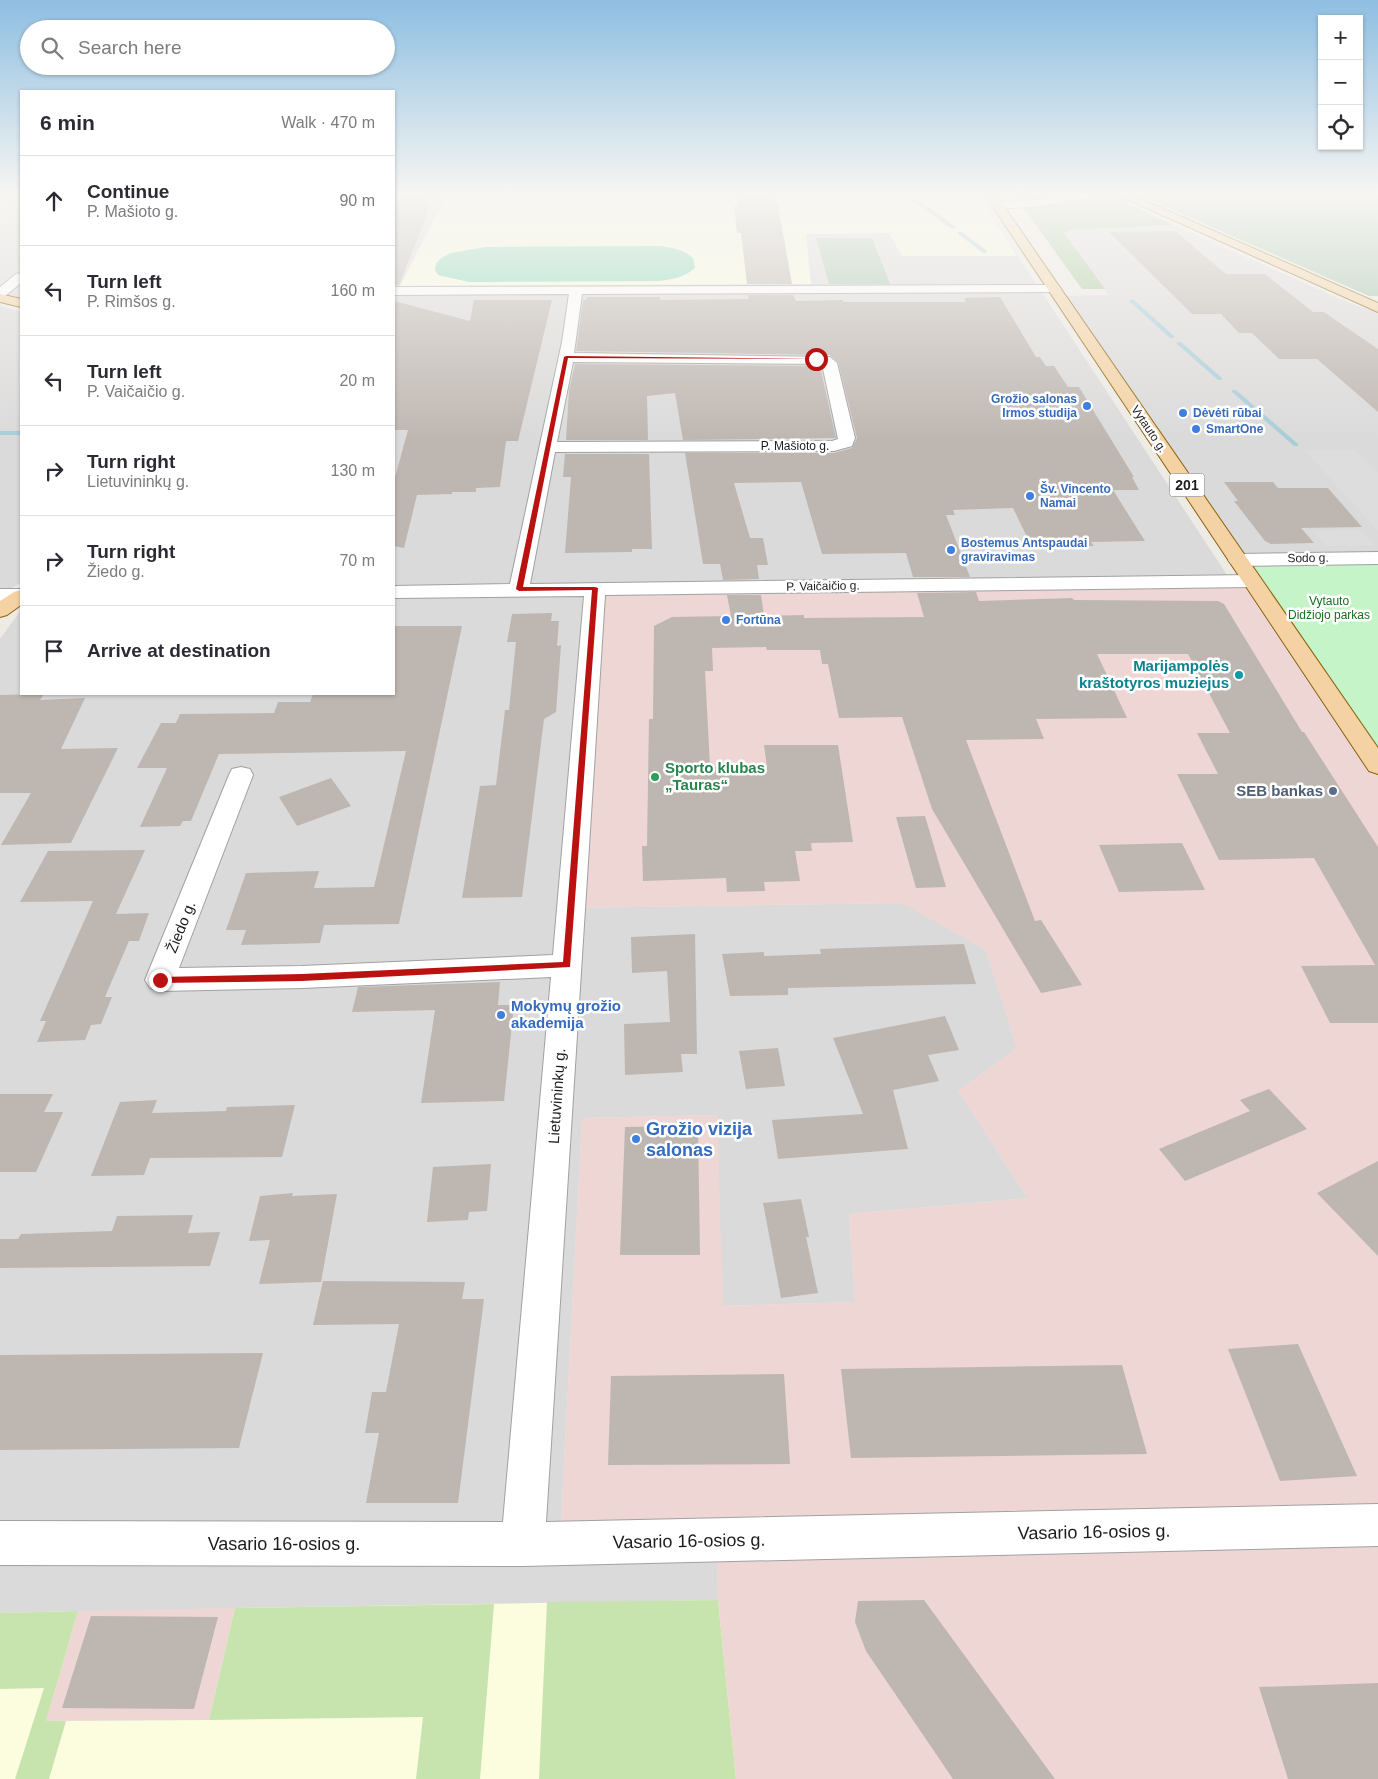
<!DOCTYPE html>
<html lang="en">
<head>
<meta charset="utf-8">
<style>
	:root { --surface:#fff; --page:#f7f7f7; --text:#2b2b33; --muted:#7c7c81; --line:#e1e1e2 }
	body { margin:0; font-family:Arial,sans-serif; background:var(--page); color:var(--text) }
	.controls { position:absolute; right:15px; top:15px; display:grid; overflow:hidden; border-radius:0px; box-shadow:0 1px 4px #0004 }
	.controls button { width:45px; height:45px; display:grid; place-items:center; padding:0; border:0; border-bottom:1px solid var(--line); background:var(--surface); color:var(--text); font:25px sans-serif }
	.stop { position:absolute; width:15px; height:15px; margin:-11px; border:4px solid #ba1211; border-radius:50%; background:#fff }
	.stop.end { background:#ba1211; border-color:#fff; box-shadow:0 1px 5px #0008 }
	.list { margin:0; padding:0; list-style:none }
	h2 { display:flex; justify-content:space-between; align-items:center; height:65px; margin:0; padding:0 20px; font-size:21px }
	h2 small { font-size:16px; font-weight:400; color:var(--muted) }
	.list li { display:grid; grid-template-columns:32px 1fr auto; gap:15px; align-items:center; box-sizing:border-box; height:90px; padding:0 20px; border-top:1px solid var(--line) }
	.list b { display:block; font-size:19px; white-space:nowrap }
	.list p { margin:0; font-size:16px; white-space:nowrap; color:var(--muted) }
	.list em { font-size:16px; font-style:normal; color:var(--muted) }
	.icon { flex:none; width:28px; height:28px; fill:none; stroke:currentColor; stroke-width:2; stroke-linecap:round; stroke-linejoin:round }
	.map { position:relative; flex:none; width:1378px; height:1779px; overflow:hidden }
	.search { position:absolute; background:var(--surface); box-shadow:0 1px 4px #0004; left:20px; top:20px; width:375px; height:55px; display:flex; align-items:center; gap:12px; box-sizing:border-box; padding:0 18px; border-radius:28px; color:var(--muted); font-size:19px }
	.panel { position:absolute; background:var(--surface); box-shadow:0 1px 4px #0004; left:20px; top:90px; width:375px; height:605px; border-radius:0px }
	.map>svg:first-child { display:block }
	.residential { fill:#dbdada }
	.commercial { fill:#edd6d4 }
	.education { fill:#fcfcde }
	.grass { fill:#c8e4ae }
	.forest { fill:#a9c99c }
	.cemetery { fill:#a7c4ac }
	.park { fill:#c4f4c8 }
	.pitch { fill:#88d6b9 }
	.parking { fill:#ddd }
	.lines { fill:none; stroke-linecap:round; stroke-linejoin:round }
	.stream { fill:#a8ccd8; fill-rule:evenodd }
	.building { fill:#beb6b1 }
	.minor-casing { stroke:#a1a1a1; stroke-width:2 }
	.major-casing { stroke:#8a620c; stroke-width:2 }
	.minor { fill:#fff; fill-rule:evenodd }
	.major { fill:#f4d2a3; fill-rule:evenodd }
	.route { fill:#ba1211 }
	.shop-dot { fill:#3f7fe0; stroke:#fff; stroke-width:2 }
	.culture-dot { fill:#0f9aa8; stroke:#fff; stroke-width:2 }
	.leisure-dot { fill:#2e9e5b; stroke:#fff; stroke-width:2 }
	.service-dot { fill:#5c6f8a; stroke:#fff; stroke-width:2 }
	.labels { text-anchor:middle; stroke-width:5; stroke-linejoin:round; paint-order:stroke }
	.far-shop-label { font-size:12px; font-weight:bold; fill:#366cbe; stroke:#fff; text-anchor:start }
	.far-street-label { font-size:12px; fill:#1d1d1d; stroke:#fff }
	.far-park-label { font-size:12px; fill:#14721d; stroke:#fff }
	.shield { fill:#fff; stroke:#616161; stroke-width:1 }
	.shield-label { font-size:14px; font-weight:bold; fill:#1d1d1d }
	.culture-label { font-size:15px; font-weight:bold; fill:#0d838f; stroke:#fff; text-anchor:end }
	.leisure-label { font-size:15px; font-weight:bold; fill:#27864d; stroke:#fff; text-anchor:start }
	.service-label { font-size:15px; font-weight:bold; fill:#4e5e75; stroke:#fff; text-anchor:end }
	.street-label { font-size:15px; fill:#1d1d1d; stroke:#fff }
	.shop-label { font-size:15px; font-weight:bold; fill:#366cbe; stroke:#fff; text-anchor:start }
	.near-shop-label { font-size:18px; font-weight:bold; fill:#366cbe; stroke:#fff; text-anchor:start }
	.near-street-label { font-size:18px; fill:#1d1d1d; stroke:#fff }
</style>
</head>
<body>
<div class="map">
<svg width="1378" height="1779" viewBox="0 0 1378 1779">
	<rect width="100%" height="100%" fill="#eeeae4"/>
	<g class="residential">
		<polygon points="0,192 21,192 21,298 0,292"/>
		<polygon points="394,192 976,192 1227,575 1219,582 571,908 903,903 986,950 1017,1048 958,1091 1028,1198 849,1214 855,1302 722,1306 717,1115 582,1118 561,1521 716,1516 718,1600 736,1779 0,1779 0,639 21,610 21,694 394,694"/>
		<polygon points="1174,225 1354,305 1378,312 1378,558 1238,560 1059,296 1109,295 1064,234 1071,230"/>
		<polygon points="0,306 21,312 21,583 0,595"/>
	</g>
	<g class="commercial">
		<polygon points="1252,581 1378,766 1378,1779 736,1779 718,1600 716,1517 561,1522 582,1118 717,1115 723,1306 855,1302 849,1214 1028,1198 958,1091 1017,1048 986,950 902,903 571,908 595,588"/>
		<polygon points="235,1608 209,1720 45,1721 78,1611"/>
	</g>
	<g class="education">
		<polygon points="448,192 976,192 1017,256 902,256 889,233 806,234 811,284 400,286"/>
		<polygon points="718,1600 736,1779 0,1779 0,1613 78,1611 46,1721 209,1720 235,1608"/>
	</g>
	<g class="grass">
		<polygon points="718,1600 736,1779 539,1779 547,1602"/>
		<polygon points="494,1604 480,1779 416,1779 423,1717 209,1720 235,1608"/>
		<polygon points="78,1611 46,1721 66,1721 49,1779 15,1779 44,1688 0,1689 0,1613"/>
	</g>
	<polygon class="forest" points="1012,192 1102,192 1174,225 1071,230 1064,233 1105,289 1082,289"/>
	<g class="cemetery">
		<polygon points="1132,192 1378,192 1378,296 1369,296"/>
		<polygon points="816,238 872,238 890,284 829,284"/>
	</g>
	<polygon class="park" points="1378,558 1378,766 1238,560"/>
	<path class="pitch" d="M661,246C674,248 684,250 693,258L695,268C685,277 673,279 659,281L469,282L438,275L435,270L436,264L441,258L451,253L485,247Z"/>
	<g class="parking">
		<polygon points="1304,450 1355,450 1378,473 1378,531"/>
		<polygon points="1361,530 1374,545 1325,546 1313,531"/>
	</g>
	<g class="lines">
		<g class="stream">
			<path d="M888,192C912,192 939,213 956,228L952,229L910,199Z"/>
			<polygon points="958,232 962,232 987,251 987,253 983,253 958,234"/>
			<polygon points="1130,300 1134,300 1174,336 1174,338 1170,338 1130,302"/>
			<polygon points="1177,342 1181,342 1222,378 1222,380 1218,380 1177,344"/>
			<polygon points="1232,390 1236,390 1298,444 1298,446 1294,446 1232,392"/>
			<rect x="0" y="431" width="21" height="4"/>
		</g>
	</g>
	<g class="building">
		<polygon points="396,192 429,192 427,215 399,285 394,285 394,210"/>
		<polygon points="739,192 772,192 773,199 775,199 778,205 792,284 747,284 741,233 737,233 734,206 738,206"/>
		<polygon points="1175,231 1226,274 1265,274 1313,312 1324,312 1378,349 1378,412 1317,359 1279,359 1252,333 1239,333 1221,314 1192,314 1109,232"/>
		<polygon points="748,295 793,295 796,301 843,300 843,302 966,302 964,298 1000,297 1036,357 1040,357 1046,366 1054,366 1068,387 1079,387 1134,477 1132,477 1139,490 1113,490 1145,541 1091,542 1094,546 1045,547 1042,541 1027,537 1013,508 953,510 955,515 946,515 970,577 913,577 906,553 822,554 801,482 734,483 750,538 763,538 768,565 757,565 759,579 723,580 720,564 703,564 685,453 834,453 852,448 857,438 838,362 830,355 576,351 583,300 586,300 587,297 660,297 660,300 749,299"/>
		<polygon points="474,300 552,300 518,441 506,441 500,487 476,488 476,492 452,492 452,494 417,495 404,548 394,546 394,481 408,430 394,430 394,301 470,321"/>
		<polygon points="575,364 820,366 836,438 683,440 675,393 647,396 648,440 566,440 569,390"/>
		<polygon points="565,454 649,454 652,549 632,549 632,552 565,553 571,477 563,477"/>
		<polygon points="1224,482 1273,482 1278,488 1328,488 1362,527 1301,528 1314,543 1271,544 1265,541 1234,501 1238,501"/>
		<polygon points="976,592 979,601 1072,598 1074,600 1218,601 1224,604 1302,732 1304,732 1378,847 1378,1023 1330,1023 1301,966 1375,965 1314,858 1219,860 1177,774 1218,774 1197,733 1230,733 1188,654 1097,654 1127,718 1036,719 1044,739 966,740 1035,921 1041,920 1082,985 1041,993 932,809 902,717 839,718 828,664 822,664 820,650 767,650 766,647 712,648 713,671 705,671 710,767 767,767 764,745 838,745 853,842 811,843 812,851 795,851 800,881 764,882 765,891 727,892 726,878 643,881 642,846 647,846 649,719 653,719 654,626 672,617 731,616 727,595 761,595 764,616 804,615 804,618 924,617 917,593"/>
		<polygon points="552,613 551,621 559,621 557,646 561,645 556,712 544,719 522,897 462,898 480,786 496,785 505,710 509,710 516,642 507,642 512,614"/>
		<polygon points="394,626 462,626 399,924 324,925 320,943 241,945 246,930 226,930 246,873 319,871 314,888 374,887 406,751 219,754 191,821 183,821 180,826 140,827 167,768 137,768 161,723 176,723 180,714 274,713 278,702 310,702 313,694 394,694"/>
		<polygon points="44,694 40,700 85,698 61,749 118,748 71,843 1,845 31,793 0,793 0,695"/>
		<polygon points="331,778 351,806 297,826 279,797"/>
		<polygon points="925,816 946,887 916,888 896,817"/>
		<polygon points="1182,843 1205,890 1119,892 1099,845"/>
		<polygon points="145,850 116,914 149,913 139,941 129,941 105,997 112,997 101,1024 91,1025 85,1040 37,1042 46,1021 40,1021 93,901 20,902 48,851"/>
		<polygon points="695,934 697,1054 681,1054 683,1072 625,1075 624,1024 670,1022 667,971 632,973 631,937"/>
		<polygon points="964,944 976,984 788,988 788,995 730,996 722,954 764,952 764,956 821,954 820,949"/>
		<polygon points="500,982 498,1005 514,1005 504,1101 421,1103 435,1010 352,1012 358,987"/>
		<polygon points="945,1016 959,1050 928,1055 939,1081 893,1090 908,1149 778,1159 772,1120 863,1114 833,1038"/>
		<polygon points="778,1048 785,1086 746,1089 739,1051"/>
		<polygon points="1269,1089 1307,1129 1185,1181 1159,1149 1250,1111 1240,1100"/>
		<polygon points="0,1094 53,1094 44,1112 63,1112 36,1172 0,1172"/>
		<polygon points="157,1100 152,1113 226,1111 227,1107 295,1105 282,1157 150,1158 144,1175 91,1176 120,1102"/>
		<polygon points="698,1126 700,1255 620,1255 625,1127"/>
		<polygon points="1378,1161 1378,1256 1317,1193"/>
		<polygon points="491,1164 487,1211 469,1212 468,1220 427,1222 433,1167"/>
		<polygon points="293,1193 292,1196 337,1194 321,1282 259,1284 270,1240 249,1241 260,1196"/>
		<polygon points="801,1199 809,1237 806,1237 818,1293 781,1298 763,1203"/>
		<polygon points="193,1215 188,1233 220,1232 210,1266 0,1268 0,1239 18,1239 21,1234 112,1231 117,1216"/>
		<polygon points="323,1281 465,1282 462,1299 484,1299 458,1503 366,1503 379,1433 365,1433 372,1392 386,1392 399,1324 313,1325"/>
		<polygon points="1298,1344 1357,1476 1280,1481 1228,1349"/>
		<polygon points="263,1353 239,1448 0,1450 0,1355"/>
		<polygon points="1122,1365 1147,1454 851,1458 841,1369"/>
		<polygon points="784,1374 790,1464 608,1465 611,1376"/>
		<polygon points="924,1600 1055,1779 953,1779 866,1651 855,1622 858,1601"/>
		<polygon points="91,1616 218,1617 194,1709 62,1708"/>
		<polygon points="1378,1683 1378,1779 1288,1779 1259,1687"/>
	</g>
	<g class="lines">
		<g class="minor-casing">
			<g id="minor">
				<path d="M1083,192H1110L1105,195C1087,198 1002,215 991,205L997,202L1036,200Z"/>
				<polygon points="21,273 21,283 5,296 0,297 0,287 16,274"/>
				<path d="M1054,285L1059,286L1061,289L1059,292L582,294L574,353L830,357L837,363L855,438L852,446L834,451L555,452L530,584L1252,575L1259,577L1262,581L1259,585L1252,587L605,595L546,1522L1378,1504V1546L523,1566L0,1565V1521L503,1522L551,977L302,988L160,991L150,988L145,980L229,775L232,769L241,767L250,769L253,775L179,968L302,966L553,955L584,596L394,598V586L510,584L562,342L569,294L394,295V287ZM573,362L822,364L838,439L832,441L557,442Z"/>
				<polygon points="1378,552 1378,564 1238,566 1231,564 1228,560 1231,556 1238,554"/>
				<rect x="0" y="589" width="21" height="12"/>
			</g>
		</g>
		<g class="major-casing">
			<g id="major">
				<polygon points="983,192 994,192 1378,748 1378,774 1369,771"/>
				<polygon points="1111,192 1125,192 1378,303 1378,312"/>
				<polygon points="0,294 21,299 21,307 0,302"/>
				<polygon points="21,590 21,605 7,615 0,617 0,601 14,592"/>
			</g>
		</g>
		<use href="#minor" class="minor"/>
		<use href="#major" class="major"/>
	</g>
	<linearGradient id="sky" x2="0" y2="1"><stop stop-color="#8ebee2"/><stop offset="0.44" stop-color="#f7f6f3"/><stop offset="1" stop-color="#f7f6f3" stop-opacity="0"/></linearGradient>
	<rect width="1378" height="441" fill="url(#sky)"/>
	<polygon class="route" points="566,356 818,359 568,358 523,587 595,587 598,588 570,967 302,981 157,983 156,980 160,977 302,974 563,962 592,590 519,591 516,589 564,357"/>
	<g class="shop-dot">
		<circle cx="1087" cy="406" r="5"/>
		<circle cx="1183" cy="413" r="5"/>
		<circle cx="1196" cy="429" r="5"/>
		<circle cx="1030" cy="496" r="5"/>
		<circle cx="951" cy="550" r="5"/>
		<circle cx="726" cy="620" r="5"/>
		<circle cx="501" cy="1015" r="5"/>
		<circle cx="636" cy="1139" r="5"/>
	</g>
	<circle class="culture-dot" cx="1239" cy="675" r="5"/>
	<circle class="leisure-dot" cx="655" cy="777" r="5"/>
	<circle class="service-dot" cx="1333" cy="791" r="5"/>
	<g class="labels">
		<g class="far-shop-label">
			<text x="1077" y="403" text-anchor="end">Grožio salonas<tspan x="1077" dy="14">Irmos studija</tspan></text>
			<text x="1193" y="417">Dėvėti rūbai</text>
			<text x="1206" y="433">SmartOne</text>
			<text x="1040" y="493">Šv. Vincento<tspan x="1040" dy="14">Namai</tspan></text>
			<text x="961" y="547">Bostemus Antspaudai<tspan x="961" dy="14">graviravimas</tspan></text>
			<text x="736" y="624">Fortūna</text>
		</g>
		<g class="far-street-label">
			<text transform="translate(1149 429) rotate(56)" y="4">Vytauto g.</text>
			<text x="795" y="450">P. Mašioto g.</text>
			<text transform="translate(1308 558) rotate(-1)" y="4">Sodo g.</text>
			<text transform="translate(823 586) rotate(-1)" y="4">P. Vaičaičio g.</text>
		</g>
		<g class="far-park-label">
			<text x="1329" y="605">Vytauto<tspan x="1329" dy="14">Didžiojo parkas</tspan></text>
		</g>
		<rect class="shield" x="1169.5" y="473.5" width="35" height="23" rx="4"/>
		<g class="shield-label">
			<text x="1187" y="490">201</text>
		</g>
		<g class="culture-label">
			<text x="1229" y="671">Marijampolės<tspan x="1229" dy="17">kraštotyros muziejus</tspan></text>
		</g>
		<g class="leisure-label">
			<text x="665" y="773">Sporto klubas<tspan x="665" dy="17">„Tauras“</tspan></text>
		</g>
		<g class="service-label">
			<text x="1323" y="796">SEB bankas</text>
		</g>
		<g class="street-label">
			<text transform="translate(181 927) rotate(-68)" y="5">Žiedo g.</text>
			<text transform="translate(557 1096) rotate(-86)" y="5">Lietuvininkų g.</text>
		</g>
		<g class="shop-label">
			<text x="511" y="1011">Mokymų grožio<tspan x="511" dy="17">akademija</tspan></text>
		</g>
		<g class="near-shop-label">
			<text x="646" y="1135">Grožio vizija<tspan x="646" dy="21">salonas</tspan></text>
		</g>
		<g class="near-street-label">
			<text transform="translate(1094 1532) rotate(-1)" y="6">Vasario 16-osios g.</text>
			<text transform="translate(689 1541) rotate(-1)" y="6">Vasario 16-osios g.</text>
			<text x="284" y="1550">Vasario 16-osios g.</text>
		</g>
	</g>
</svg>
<div class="controls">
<button>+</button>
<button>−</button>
<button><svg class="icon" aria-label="locate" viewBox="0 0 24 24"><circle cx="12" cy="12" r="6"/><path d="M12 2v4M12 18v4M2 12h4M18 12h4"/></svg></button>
</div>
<div class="stop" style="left:816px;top:359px"></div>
<div class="stop end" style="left:160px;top:980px"></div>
<div class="search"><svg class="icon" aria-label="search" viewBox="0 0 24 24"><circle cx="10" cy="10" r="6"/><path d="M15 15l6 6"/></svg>Search here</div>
<section class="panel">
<h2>6 min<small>Walk · 470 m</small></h2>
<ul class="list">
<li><svg class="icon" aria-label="ahead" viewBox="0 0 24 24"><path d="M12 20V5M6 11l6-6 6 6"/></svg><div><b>Continue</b><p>P. Mašioto g.</p></div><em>90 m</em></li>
<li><svg class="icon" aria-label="left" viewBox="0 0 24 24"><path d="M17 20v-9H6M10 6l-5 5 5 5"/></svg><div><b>Turn left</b><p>P. Rimšos g.</p></div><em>160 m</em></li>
<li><svg class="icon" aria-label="left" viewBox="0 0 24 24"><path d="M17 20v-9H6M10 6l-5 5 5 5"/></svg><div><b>Turn left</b><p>P. Vaičaičio g.</p></div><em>20 m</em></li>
<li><svg class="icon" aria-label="right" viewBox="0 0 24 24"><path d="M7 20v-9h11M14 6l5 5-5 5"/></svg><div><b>Turn right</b><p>Lietuvininkų g.</p></div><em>130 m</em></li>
<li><svg class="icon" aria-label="right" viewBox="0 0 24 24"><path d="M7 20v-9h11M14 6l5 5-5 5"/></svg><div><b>Turn right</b><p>Žiedo g.</p></div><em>70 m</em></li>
<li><svg class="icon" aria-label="arrive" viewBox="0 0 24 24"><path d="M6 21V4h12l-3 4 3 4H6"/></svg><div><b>Arrive at destination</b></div></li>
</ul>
</section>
</div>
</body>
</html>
